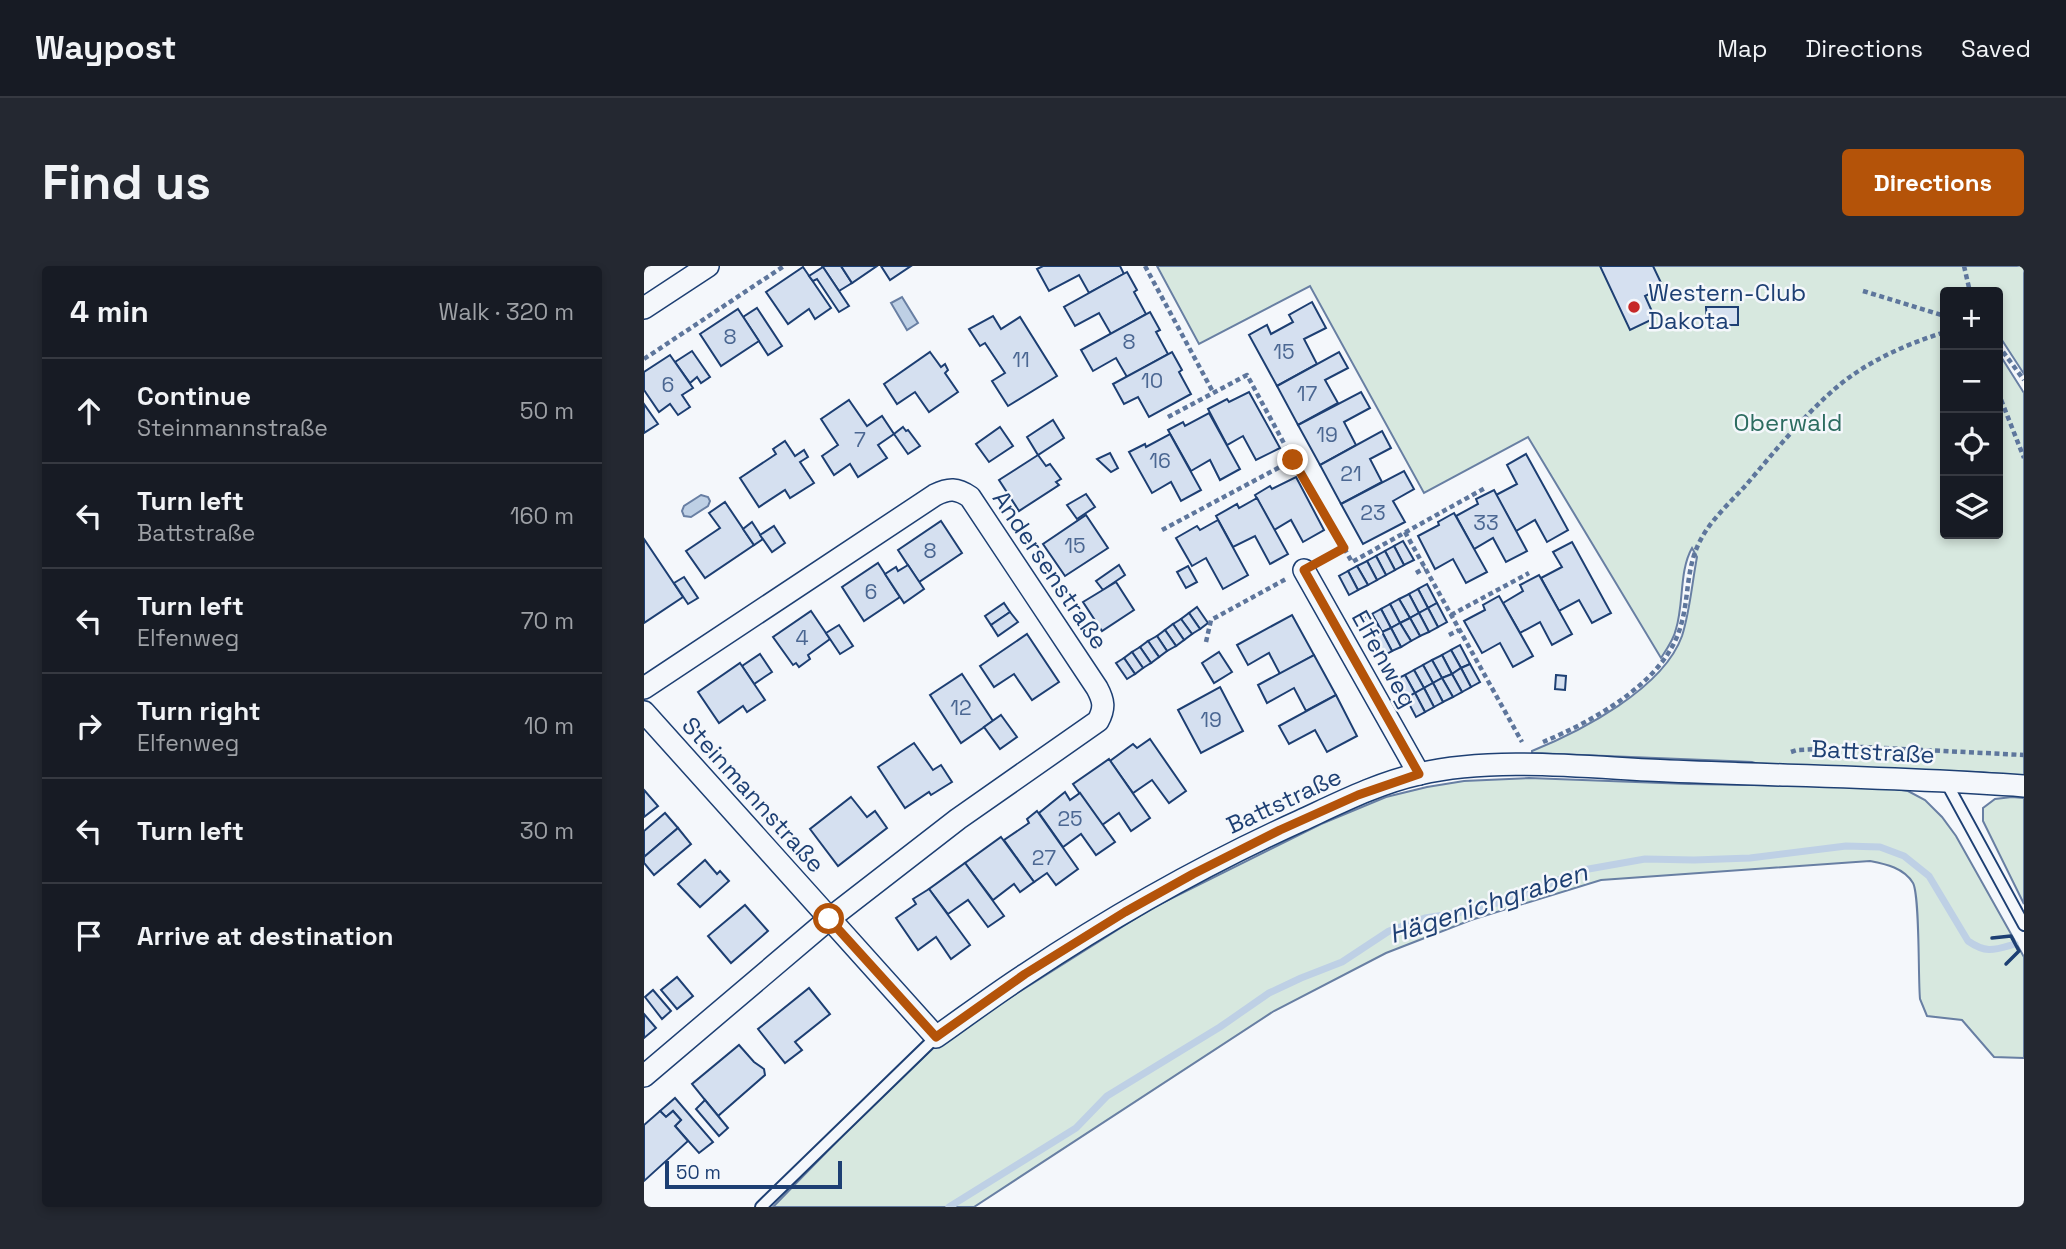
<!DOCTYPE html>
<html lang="en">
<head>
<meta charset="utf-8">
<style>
	:root { --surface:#171b24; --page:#242831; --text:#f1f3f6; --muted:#9ea1a6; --line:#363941; --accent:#b45309 }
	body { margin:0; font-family:"Space Grotesk",sans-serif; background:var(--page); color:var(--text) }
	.controls { position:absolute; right:21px; top:21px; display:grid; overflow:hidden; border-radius:7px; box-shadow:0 4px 10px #0003 }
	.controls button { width:63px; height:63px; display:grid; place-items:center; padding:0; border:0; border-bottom:2px solid var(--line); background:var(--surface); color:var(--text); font:35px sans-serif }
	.scale { position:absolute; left:21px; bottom:18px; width:177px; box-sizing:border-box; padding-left:7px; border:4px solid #1d3f73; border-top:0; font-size:19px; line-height:24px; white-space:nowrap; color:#1d3f73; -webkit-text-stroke:5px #f4f7fb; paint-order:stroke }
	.stop { position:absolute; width:21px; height:21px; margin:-16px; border:5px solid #b45309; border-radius:50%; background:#fff }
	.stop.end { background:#b45309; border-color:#fff; box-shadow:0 2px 7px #0008 }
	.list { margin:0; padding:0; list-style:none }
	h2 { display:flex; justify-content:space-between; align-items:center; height:91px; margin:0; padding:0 28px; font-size:30px }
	h2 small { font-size:23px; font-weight:400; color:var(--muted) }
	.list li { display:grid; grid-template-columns:46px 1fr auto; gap:21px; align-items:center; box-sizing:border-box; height:105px; padding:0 28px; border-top:2px solid var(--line) }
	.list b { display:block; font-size:26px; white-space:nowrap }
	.list p { margin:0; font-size:23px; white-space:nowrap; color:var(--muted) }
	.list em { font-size:23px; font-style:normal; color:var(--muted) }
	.icon { flex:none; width:38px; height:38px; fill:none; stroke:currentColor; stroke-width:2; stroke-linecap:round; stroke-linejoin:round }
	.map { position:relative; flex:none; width:1380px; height:941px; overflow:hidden; border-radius:7px }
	header { display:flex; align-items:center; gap:42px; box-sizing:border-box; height:98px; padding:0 35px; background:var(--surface); border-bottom:2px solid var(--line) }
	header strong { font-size:33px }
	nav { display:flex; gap:38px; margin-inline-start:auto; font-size:24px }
	.intro { display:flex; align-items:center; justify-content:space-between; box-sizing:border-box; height:168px; padding:0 42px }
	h1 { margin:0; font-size:49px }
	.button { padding:18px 32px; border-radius:7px; background:var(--accent); color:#fff; font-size:24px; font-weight:700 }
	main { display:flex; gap:42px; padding:0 42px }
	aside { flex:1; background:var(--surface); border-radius:7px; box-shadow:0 4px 10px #0003 }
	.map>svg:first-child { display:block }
	.green { fill:#d7e8df; stroke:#687fa3; stroke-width:2 }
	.water { fill:#bed0e5; stroke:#687fa3; stroke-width:2 }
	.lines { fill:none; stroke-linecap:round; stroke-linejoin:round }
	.stream { stroke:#bed0e5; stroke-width:7 }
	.building { fill:#d5e0f0; stroke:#1d3f73; stroke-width:2 }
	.service-casing { stroke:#1d3f73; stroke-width:14 }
	.minor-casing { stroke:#1d3f73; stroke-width:24 }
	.path { stroke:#5e769c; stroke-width:4.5; stroke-dasharray:5 3.5; stroke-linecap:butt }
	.service { stroke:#f4f7fb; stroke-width:10 }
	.minor { stroke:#f4f7fb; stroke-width:21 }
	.wall { stroke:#1d3f73; stroke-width:3.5 }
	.route { stroke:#b45309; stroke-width:9 }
	.poi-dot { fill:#c62828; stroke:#f4f7fb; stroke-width:2.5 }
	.labels { text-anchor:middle; stroke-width:5; stroke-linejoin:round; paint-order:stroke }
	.number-label { font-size:21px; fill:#4b6792 }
	.poi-label { font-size:24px; fill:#1d3f73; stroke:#f4f7fb; text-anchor:start }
	.park-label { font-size:24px; fill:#2c6c60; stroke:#f4f7fb }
	.street-label { font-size:24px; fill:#1d3f73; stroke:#f4f7fb }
	.water-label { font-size:26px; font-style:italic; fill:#1d3f73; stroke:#f4f7fb }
</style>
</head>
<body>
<header>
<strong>Waypost</strong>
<nav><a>Map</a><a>Directions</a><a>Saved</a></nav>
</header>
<div class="intro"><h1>Find us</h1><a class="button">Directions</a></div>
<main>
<aside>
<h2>4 min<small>Walk · 320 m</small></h2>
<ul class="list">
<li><svg class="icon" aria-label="ahead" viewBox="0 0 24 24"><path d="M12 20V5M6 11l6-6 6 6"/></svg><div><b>Continue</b><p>Steinmannstraße</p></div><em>50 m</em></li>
<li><svg class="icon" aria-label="left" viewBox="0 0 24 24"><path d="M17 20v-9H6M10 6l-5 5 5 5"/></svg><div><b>Turn left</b><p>Battstraße</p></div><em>160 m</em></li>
<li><svg class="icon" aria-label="left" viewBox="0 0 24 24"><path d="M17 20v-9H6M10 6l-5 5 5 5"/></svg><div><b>Turn left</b><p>Elfenweg</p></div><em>70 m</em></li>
<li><svg class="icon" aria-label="right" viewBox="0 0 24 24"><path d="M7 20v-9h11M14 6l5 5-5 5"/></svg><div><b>Turn right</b><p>Elfenweg</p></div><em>10 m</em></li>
<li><svg class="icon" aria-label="left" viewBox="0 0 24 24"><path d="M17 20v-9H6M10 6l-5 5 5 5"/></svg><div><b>Turn left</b></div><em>30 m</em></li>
<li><svg class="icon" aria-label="arrive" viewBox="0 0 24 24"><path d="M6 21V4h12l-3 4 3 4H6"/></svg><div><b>Arrive at destination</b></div></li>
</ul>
</aside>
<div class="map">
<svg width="1380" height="941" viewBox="0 0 1380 941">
	<rect width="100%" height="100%" fill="#f4f7fb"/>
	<g class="green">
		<path d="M513,0H1380V108L1354,68V26H1301V268H1354V86L1380,127V510L1334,506L1121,500L1108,496L1086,495L888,487V485C937,465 1019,423 1038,370C1046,345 1048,317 1053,291L1048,282C1035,305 1040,337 1032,363C1030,373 1023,383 1017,392L884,171L780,227L666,20L555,78Z"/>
		<path d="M885,512L1045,518L1239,521L1264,525L1281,534L1298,551L1312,570L1380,691V792L1350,791L1318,754L1283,750L1276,733C1274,713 1276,630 1269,617C1260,602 1242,598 1226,595L957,614L827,654L742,687L630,745L330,941H129L202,866L294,777L508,642L677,558L742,531L783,521L820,515Z"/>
		<polygon points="1368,531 1380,532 1380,638 1339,555 1339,542 1351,533"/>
	</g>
	<g class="water">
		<polygon points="258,31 274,57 263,64 247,37"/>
		<polygon points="57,229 64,231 66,235 64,240 47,251 40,250 38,245 40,240"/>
	</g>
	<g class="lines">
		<path class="stream" d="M305,941L432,862L463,830L576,761L625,727L657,712L698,696L745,665L781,652L831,644L872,631L939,604L1001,593L1050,594L1106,592L1202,580L1236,581L1260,590L1285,610L1324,675C1343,688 1350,684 1371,678"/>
	</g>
	<g class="building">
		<polygon points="178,0 197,0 208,17 195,25"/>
		<polygon points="197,0 233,0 208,17"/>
		<polygon points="237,0 267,0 246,14"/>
		<polygon points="399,0 476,0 480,8 445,27 435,9 405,25 393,3"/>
		<polygon points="956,0 1009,0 1019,21 1001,30 1011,52 986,64"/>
		<polygon points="159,1 187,42 171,53 165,43 144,58 122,26"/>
		<polygon points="179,1 205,40 195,46 173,13 169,15 165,10"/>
		<polygon points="483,6 493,24 490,26 502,48 467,68 455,47 431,60 420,41"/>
		<polygon points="668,36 682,62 660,73 673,98 633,120 605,69 623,59 627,68 649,56 645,49"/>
		<polygon points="1062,41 1094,41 1094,59 1063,59"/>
		<polygon points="113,42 138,80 124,89 99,51"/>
		<polygon points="94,43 115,75 77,100 56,68"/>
		<polygon points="506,46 516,64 512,66 524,88 483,111 472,92 449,105 437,84"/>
		<polygon points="349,50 357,63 376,51 413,110 364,140 348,115 361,107 341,77 336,80 325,63"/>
		<polygon points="48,85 66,111 57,117 53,111 46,117 31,96"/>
		<polygon points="286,86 297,101 301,98 304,104 301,107 314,126 285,146 271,126 253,138 240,118"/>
		<polygon points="528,86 538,104 535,106 547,128 505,151 494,131 480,138 469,118"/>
		<polygon points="695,86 704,102 681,114 694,137 654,159 633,120"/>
		<polygon points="26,89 49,122 38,129 46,141 34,149 26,138 15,146 0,124 0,106"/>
		<polygon points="605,126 636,182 612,194 599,170 583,179 564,143 583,133 585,136"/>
		<polygon points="717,126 726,142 700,156 712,179 676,199 654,159"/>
		<polygon points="205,134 223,160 238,150 250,168 234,179 243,192 214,211 206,198 190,209 178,190 194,179 177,153"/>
		<polygon points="0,138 14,158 0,167"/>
		<polygon points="565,147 596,203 576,214 566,194 547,205 524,164 539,156 541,160"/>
		<polygon points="409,154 420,172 394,189 383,171"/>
		<polygon points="259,161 262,165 264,164 276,180 264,188 250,168"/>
		<polygon points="356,161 369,180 345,196 332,178"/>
		<polygon points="738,165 747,182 726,193 738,216 697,238 676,199"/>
		<polygon points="526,168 557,224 537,235 527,216 508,227 485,186 501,178 502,181"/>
		<polygon points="141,175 151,190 160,184 164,191 156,196 170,217 146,232 141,224 115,241 96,212 132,188 129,183"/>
		<polygon points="466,187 474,202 467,206 453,193"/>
		<polygon points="882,188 924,264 903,276 891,254 872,265 852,229 873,218 863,199"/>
		<polygon points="394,189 402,200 406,198 417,213 412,216 415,219 375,245 355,214"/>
		<polygon points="760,205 770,223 749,235 761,256 719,278 697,238"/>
		<polygon points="652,211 680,264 659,276 647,254 630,264 611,229 626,220 628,223"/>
		<polygon points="850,224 883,285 862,296 849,272 830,283 812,250 834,238 832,233"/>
		<polygon points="442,228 451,241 433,253 423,239"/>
		<polygon points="613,232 644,288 626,298 611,270 589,281 572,250 593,238 595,242"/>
		<polygon points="81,236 110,279 61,312 42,285 76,262 65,247"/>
		<polygon points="810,247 843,306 822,317 809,293 791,303 774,270 795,259 794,256"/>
		<polygon points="442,249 464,282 421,310 399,278"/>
		<polygon points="574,254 604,309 579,323 562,292 548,300 532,272 553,260 556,264"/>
		<polygon points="297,255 318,287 275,316 254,284"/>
		<polygon points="108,256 119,273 110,279 99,263"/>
		<polygon points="130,260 141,277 128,286 116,269"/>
		<polygon points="0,273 39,331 0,357"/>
		<polygon points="759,275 770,294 760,299 750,280"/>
		<polygon points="928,276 967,347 948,357 935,334 915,345 897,312 918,301 909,286"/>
		<polygon points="750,280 760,299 751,304 741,285"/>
		<polygon points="741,285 751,304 742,309 732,290"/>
		<polygon points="732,290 742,309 733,314 723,295"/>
		<polygon points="723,295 733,314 724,319 713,300"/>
		<polygon points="234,297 256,331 220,355 198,321"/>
		<polygon points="264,299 280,323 260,337 241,308 252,301 254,305"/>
		<polygon points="475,299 481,309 459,324 452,315"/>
		<polygon points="544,300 553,316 542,322 533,306"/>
		<polygon points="713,300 724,319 714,324 704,305"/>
		<polygon points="704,305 714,324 705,329 695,310"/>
		<polygon points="895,309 928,368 908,379 896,356 876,367 859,337 879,325 876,319"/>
		<polygon points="40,311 54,332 44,338 30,317"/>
		<polygon points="472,316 490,344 458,365 439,336"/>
		<polygon points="783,318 793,337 784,342 774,323"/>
		<polygon points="774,323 784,342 775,347 765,328"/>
		<polygon points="765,328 775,347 766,352 755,333"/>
		<polygon points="855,330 889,390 869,401 856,377 838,387 820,355 841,344 839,339"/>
		<polygon points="755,333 766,352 756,357 746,338"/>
		<polygon points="360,337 366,346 347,359 341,350"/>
		<polygon points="793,337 803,356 794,361 784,342"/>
		<polygon points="746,338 756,357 747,362 737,343"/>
		<polygon points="553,341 564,357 556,363 545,347"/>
		<polygon points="784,342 794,361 785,366 775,347"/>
		<polygon points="737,343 747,362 738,366 728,348"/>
		<polygon points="167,345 186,373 164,389 166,393 155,401 152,397 149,399 129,371"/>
		<polygon points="366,346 374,356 354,370 347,359"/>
		<polygon points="545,347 556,363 548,368 537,353"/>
		<polygon points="775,347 785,366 776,370 766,352"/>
		<polygon points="728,348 738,366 729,372 719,353"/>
		<polygon points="648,349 670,389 636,408 625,387 604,399 593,379"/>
		<polygon points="766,352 776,370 767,375 756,357"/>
		<polygon points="537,353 548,368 540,374 529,358"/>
		<polygon points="756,357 767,375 757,381 747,362"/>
		<polygon points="529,358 540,374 532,380 521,364"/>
		<polygon points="195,359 209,380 196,388 182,367"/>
		<polygon points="747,362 757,381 748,385 738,366"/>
		<polygon points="521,364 532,380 523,385 513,370"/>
		<polygon points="738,366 748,385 739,390 729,372"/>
		<polygon points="383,368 415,416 388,434 370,408 350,421 336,400"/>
		<polygon points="513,370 523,385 515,391 504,375"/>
		<polygon points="504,375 515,391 507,397 496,381"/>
		<polygon points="816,379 826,398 817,402 807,384"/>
		<polygon points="496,381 507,397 499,402 488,386"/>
		<polygon points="807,384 817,402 808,408 798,389"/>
		<polygon points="488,386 499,402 491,408 480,392"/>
		<polygon points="575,386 588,406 570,417 558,397"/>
		<polygon points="116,388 128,406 110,418 98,400"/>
		<polygon points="670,389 692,429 662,445 650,422 623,437 614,419"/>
		<polygon points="798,389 808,408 798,412 788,394"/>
		<polygon points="480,392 491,408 483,413 472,397"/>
		<polygon points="788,394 798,412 789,417 779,399"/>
		<polygon points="96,397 121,434 103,446 99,440 75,457 54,426"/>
		<polygon points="826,398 836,416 827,421 817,402"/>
		<polygon points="779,399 789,417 780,422 770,404"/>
		<polygon points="817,402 827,421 818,426 808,408"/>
		<polygon points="770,404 780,422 771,427 761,409"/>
		<polygon points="318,408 349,455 317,477 286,429"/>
		<polygon points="808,408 818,426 809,431 798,412"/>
		<polygon points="761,409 771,427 762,432 752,413"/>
		<polygon points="912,409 922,410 921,424 911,423"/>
		<polygon points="798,412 809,431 799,436 789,417"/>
		<polygon points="789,417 799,436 790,441 780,422"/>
		<polygon points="576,421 599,465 557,487 534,444"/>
		<polygon points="780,422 790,441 781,446 771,427"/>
		<polygon points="771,427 781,446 772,451 762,432"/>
		<polygon points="692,429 713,470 683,486 671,464 645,478 635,460"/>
		<polygon points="357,449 373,471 356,483 340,461"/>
		<polygon points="506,473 542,525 525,537 508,514 489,527 466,495 489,478 493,482"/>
		<polygon points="270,477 289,504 297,499 308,516 287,529 285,526 261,542 234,501"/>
		<polygon points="465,493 506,552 487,565 475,547 458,559 429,518"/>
		<polygon points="0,524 14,540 0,551"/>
		<polygon points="421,526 426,534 436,527 471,576 452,589 437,568 419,581 395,547"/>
		<polygon points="207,531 223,551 231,545 243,562 194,600 166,563"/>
		<polygon points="393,545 434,603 412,619 403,607 390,616 360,574 385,557 383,553"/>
		<polygon points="21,547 34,562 0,591 0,565"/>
		<polygon points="34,562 47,578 10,609 0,597 0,591"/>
		<polygon points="357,571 390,616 376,626 370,618 349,634 321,597"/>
		<polygon points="61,594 73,608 76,605 85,615 56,641 34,618"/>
		<polygon points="321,597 360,650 344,661 324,634 304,648 285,623"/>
		<polygon points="285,623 326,679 307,693 292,671 274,684 252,652 272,638 269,633"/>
		<polygon points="101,639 124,665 87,697 64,670"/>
		<polygon points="33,711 49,730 33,743 17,724"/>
		<polygon points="165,722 186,748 151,776 158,784 141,797 114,763"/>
		<polygon points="9,724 27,745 18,753 1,731"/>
		<polygon points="0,748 12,762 0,772"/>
		<polygon points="95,779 110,796 120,803 121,809 74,850 48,818"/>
		<polygon points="31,832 69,876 55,887 31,860 37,854 29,845 22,851 16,845"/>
		<polygon points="61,834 84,862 75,870 52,843"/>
		<polygon points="16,845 22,851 29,845 37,854 31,860 44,875 0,915 0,859"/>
	</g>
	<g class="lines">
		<g class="service-casing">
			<g id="service">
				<polyline points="1302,516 1380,659"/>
				<polyline points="117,941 292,771"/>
			</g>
		</g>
		<g class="minor-casing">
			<g id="minor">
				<polyline points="0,42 64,0"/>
				<polyline points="660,304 775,508"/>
				<path d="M0,422L291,229C305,222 313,222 326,231L453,422C460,435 461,442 454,455L314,553L185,653L0,810"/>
				<path d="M0,446L292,771C322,750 351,728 382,708C469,650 561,598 656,555C695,537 734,517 775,508C851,490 948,502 1025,505C1143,510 1262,511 1380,520"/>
			</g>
		</g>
		<g class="path">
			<polyline points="501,0 569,126"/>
			<polyline points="1320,0 1326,26"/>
			<polyline points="1219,25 1301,50"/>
			<polyline points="1354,79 1380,114"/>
			<polyline points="0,93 140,0"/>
			<polyline points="1354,126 1380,192"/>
			<polyline points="524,151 603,109 649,194"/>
			<polyline points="518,264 649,194 700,282"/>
			<polyline points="761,266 878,476"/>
			<polyline points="678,294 700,282 708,296 841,222"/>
			<polyline points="772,307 781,302"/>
			<polyline points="807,349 885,307"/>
			<polyline points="805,369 815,364"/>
			<polyline points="562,376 567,354 642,313"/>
			<path d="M899,476C949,455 1022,416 1037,359C1045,332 1042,303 1055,277C1066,254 1086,237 1102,219C1132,184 1172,134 1210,108C1238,89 1269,76 1301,66"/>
			<polyline points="1147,486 1153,484 1218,481 1380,489"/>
		</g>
		<use href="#service" class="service"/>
		<use href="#minor" class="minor"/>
		<polyline class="wall" points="1348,672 1367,670 1375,685 1362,698"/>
	</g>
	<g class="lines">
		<polyline class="route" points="185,653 292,771 381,708 481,646 549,608 636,564 714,529 775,508 660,304 700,282 649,194"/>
	</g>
	<circle class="poi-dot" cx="990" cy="41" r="7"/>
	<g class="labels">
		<g class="number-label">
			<text x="86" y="78">8</text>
			<text x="485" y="83">8</text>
			<text x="640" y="93">15</text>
			<text x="377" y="101">11</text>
			<text x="508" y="122">10</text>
			<text x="24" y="126">6</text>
			<text x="663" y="135">17</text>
			<text x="683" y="176">19</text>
			<text x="216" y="181">7</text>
			<text x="516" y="202">16</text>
			<text x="707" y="215">21</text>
			<text x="729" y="254">23</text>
			<text x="842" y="264">33</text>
			<text x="431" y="287">15</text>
			<text x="286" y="292">8</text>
			<text x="227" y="333">6</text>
			<text x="158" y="379">4</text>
			<text x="317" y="449">12</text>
			<text x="567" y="461">19</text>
			<text x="426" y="560">25</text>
			<text x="400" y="599">27</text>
		</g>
		<g class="poi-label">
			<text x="1004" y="35">Western-Club<tspan x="1004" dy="28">Dakota</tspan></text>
		</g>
		<g class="park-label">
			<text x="1144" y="165">Oberwald</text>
		</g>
		<g class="street-label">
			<text transform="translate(406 304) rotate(56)" y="8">Andersenstraße</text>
			<text transform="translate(740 393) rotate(61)" y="8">Elfenweg</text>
			<text transform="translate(1229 486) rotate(3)" y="8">Battstraße</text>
			<text transform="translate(109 529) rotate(48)" y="8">Steinmannstraße</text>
			<text transform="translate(640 535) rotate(-25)" y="8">Battstraße</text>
		</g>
		<g class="water-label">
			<text transform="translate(844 637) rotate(-18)" y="9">Hägenichgraben</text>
		</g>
	</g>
</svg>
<div class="controls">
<button>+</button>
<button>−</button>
<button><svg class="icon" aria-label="locate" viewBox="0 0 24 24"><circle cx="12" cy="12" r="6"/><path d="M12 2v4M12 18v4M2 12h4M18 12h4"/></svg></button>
<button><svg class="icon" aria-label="layers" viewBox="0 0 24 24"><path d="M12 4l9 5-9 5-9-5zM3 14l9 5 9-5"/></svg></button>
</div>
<div class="scale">50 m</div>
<div class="stop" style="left:185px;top:653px"></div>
<div class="stop end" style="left:649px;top:194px"></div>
</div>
</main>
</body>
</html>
